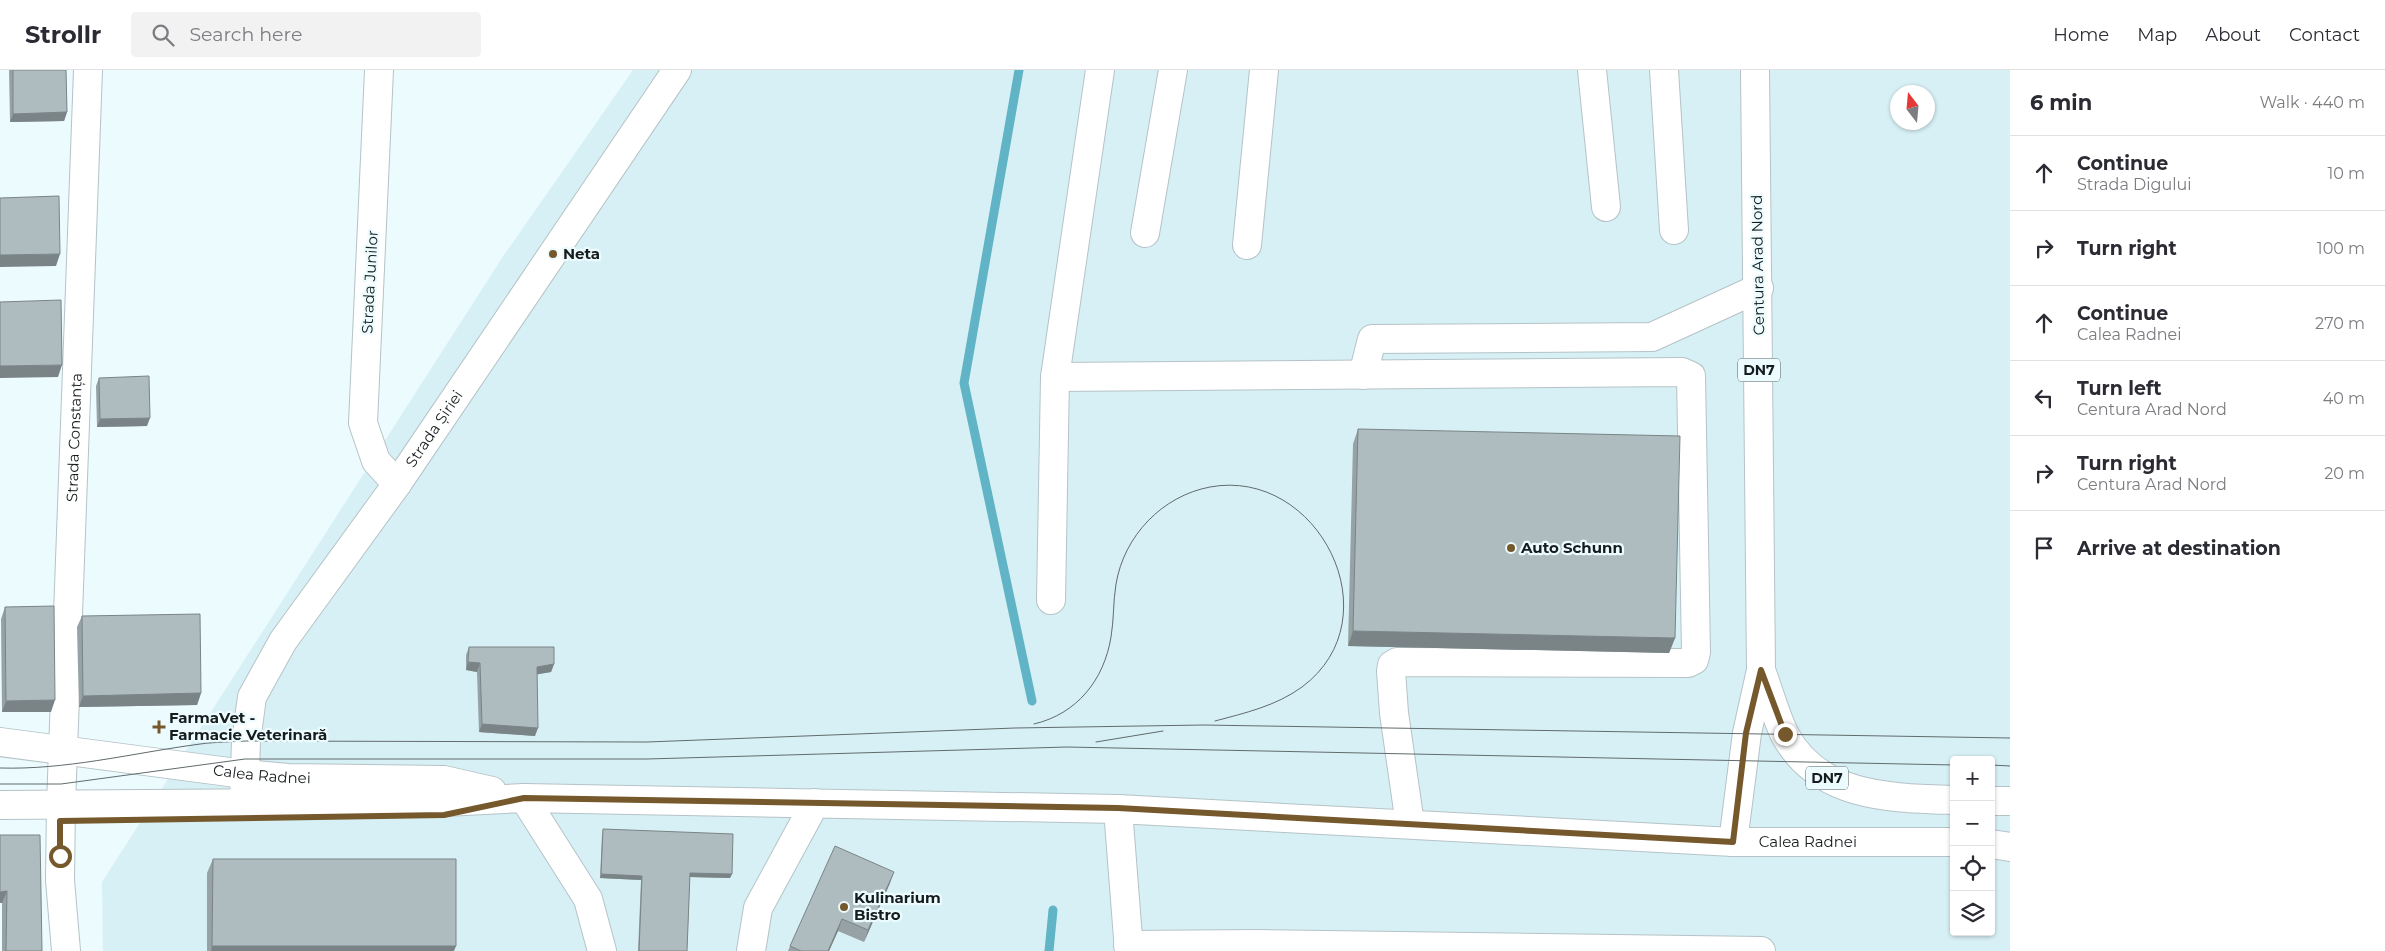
<!DOCTYPE html>
<html lang="en">
<head>
<meta charset="utf-8">
<style>
	:root { --surface:#fff; --page:#f2f2f3; --text:#2b2b33; --muted:#7c7c81; --line:#e1e1e2 }
	body { margin:0; font-family:Montserrat,sans-serif; background:var(--page); color:var(--text) }
	.controls { position:absolute; right:15px; bottom:15px; display:grid; overflow:hidden; border-radius:5px; box-shadow:0 1px 4px #0004 }
	.controls button { width:45px; height:45px; display:grid; place-items:center; padding:0; border:0; border-bottom:1px solid var(--line); background:var(--surface); color:var(--text); font:25px sans-serif }
	.compass { position:absolute; left:1890px; top:15px; width:45px; height:45px; border-radius:50%; background:var(--surface); box-shadow:0 1px 4px #0004; rotate:344deg }
	.stop { position:absolute; width:15px; height:15px; margin:-11px; border:4px solid #75582c; border-radius:50%; background:#fff }
	.stop.end { background:#75582c; border-color:#fff; box-shadow:0 1px 5px #0008 }
	.list { margin:0; padding:0; list-style:none }
	h2 { display:flex; justify-content:space-between; align-items:center; height:65px; margin:0; padding:0 20px; font-size:21px }
	h2 small { font-size:16px; font-weight:400; color:var(--muted) }
	.list li { display:grid; grid-template-columns:32px 1fr auto; gap:15px; align-items:center; box-sizing:border-box; height:75px; padding:0 20px; border-top:1px solid var(--line) }
	.list b { display:block; font-size:19px; white-space:nowrap }
	.list p { margin:0; font-size:16px; white-space:nowrap; color:var(--muted) }
	.list em { font-size:16px; font-style:normal; color:var(--muted) }
	.icon { flex:none; width:28px; height:28px; fill:none; stroke:currentColor; stroke-width:2; stroke-linecap:round; stroke-linejoin:round }
	.map { position:relative; flex:none; width:2010px; height:881px; overflow:hidden }
	header { display:flex; align-items:center; gap:30px; box-sizing:border-box; height:70px; padding:0 25px; background:var(--surface); border-bottom:1px solid var(--line) }
	header strong { font-size:24px }
	nav { display:flex; gap:28px; margin-inline-start:auto; font-size:18px }
	.search { width:350px; height:45px; background:var(--page); display:flex; align-items:center; gap:12px; box-sizing:border-box; padding:0 18px; border-radius:5px; color:var(--muted); font-size:19px }
	main { display:flex }
	aside { flex:1; background:var(--surface) }
	.map>svg:first-child { display:block }
	.built { fill:#d7f0f5; fill-rule:evenodd }
	.lines { fill:none; stroke-linecap:round; stroke-linejoin:round }
	.stream { stroke:#61b4c5; stroke-width:9 }
	.minor-casing { stroke:#b5c3c7; stroke-width:30 }
	.major-casing { stroke:#b5c3c7; stroke-width:30 }
	.minor { stroke:#fff; stroke-width:28 }
	.major { stroke:#fff; stroke-width:28 }
	.tram { stroke:#616b6d; stroke-width:1 }
	.wall { fill:#96a2a5 }
	.shaded-wall { fill:#7a8486 }
	.building { fill:#aebcc0; stroke:#7a8486 }
	.route { stroke:#75582c; stroke-width:6 }
	.poi-dot { fill:#75582c; stroke:#ebfbfe; stroke-width:2 }
	.labels { text-anchor:middle; stroke-width:4.5; stroke-linejoin:round; paint-order:stroke }
	.shield { fill:#ebfbfe; stroke:#565f60; stroke-width:1 }
	.shield-label { font-size:14px; font-weight:bold; fill:#161c1d }
	.poi-label { font-size:15px; font-weight:bold; fill:#161c1d; stroke:#ebfbfe; text-anchor:start }
	.street-label { font-size:15px; fill:#161c1d; stroke:#ebfbfe }
</style>
</head>
<body>
<header>
<strong>Strollr</strong>
<div class="search"><svg class="icon" aria-label="search" viewBox="0 0 24 24"><circle cx="10" cy="10" r="6"/><path d="M15 15l6 6"/></svg>Search here</div>
<nav><a>Home</a><a>Map</a><a>About</a><a>Contact</a></nav>
</header>
<main>
<div class="map">
<svg width="2010" height="881" viewBox="0 0 2010 881">
	<rect width="100%" height="100%" fill="#ebfbfe"/>
	<path class="built" d="M633,0H2010V881H103L102,812L502,188ZM1898,22H1928V52H1898ZM1954,690H1991V862H1954Z"/>
	<g class="lines">
		<g class="stream">
			<polyline points="1019,0 964,313 1032,631"/>
			<polyline points="1049,881 1053,840"/>
		</g>
		<g class="minor-casing">
			<g id="minor">
				<polyline points="379,0 363,353 376,391 397,414"/>
				<polyline points="1592,0 1606,137"/>
				<polyline points="1664,0 1674,160"/>
				<polyline points="1145,163 1173,0"/>
				<polyline points="1247,175 1264,0"/>
				<polyline points="1363,305 1372,269 1652,267 1759,218"/>
				<polyline points="1055,307 1682,302 1691,306 1696,582 1694,590 1688,593 1397,592 1392,595 1391,601 1394,643 1410,754"/>
				<polyline points="1051,530 1055,307 1100,0"/>
				<polyline points="524,728 588,829 602,881"/>
				<polyline points="1128,875 1258,874 1761,881"/>
				<path id="s1" d="M66,881L60,810L61,735L88,0"/>
				<polyline points="751,881 758,838 815,733"/>
			</g>
		</g>
		<g class="major-casing">
			<g id="major">
				<path d="M1761,600C1769,621 1775,645 1785,665C1819,728 1891,728 1954,730"/>
				<path id="s2" d="M0,672L244,704L288,708L444,710L492,721"/>
				<polyline points="1991,731 2010,731"/>
				<path id="s3" d="M244,734L246,671L252,627L283,571L397,414L677,0"/>
				<path id="s4" d="M0,735L445,732L524,728L1118,739L1733,772H1954"/>
				<polyline points="1118,739 1129,881"/>
				<polyline points="1733,772 1747,663 1761,600 1755,0"/>
				<polyline points="1991,774 2010,777"/>
			</g>
		</g>
		<use href="#minor" class="minor"/>
		<use href="#major" class="major"/>
		<g class="tram">
			<path d="M1034,654C1077,644 1104,610 1111,567C1114,550 1113,532 1116,514C1124,466 1162,426 1210,417C1318,397 1395,548 1302,617C1276,636 1245,643 1215,651"/>
			<polyline points="1096,672 1163,661"/>
			<polyline points="1991,695 2010,696"/>
			<path d="M0,698C65,700 129,684 193,675C210,672 228,672 246,671L647,672L1015,658L1203,655L2010,668"/>
			<polyline points="0,714 61,714 245,689 647,689 1067,677 1954,695"/>
		</g>
	</g>
	<g class="wall">
		<polygon points="9,0 66,0 67,42 64,51 10,52"/>
		<polygon points="99,308 147,356 97,357 96,316"/>
		<polygon points="1358,359 1675,568 1669,583 1348,576 1353,374"/>
		<polygon points="5,537 51,642 2,642 1,549"/>
		<polygon points="82,546 201,623 197,635 79,637 77,557"/>
		<polygon points="469,577 554,594 551,602 537,604 535,666 479,662 477,602 466,600 466,585"/>
		<polygon points="603,759 732,804 730,808 690,807 687,881 638,881 641,810 600,808 602,764"/>
		<polygon points="0,765 42,881 2,881 2,833"/>
		<polygon points="213,789 454,881 207,881 207,803"/>
		<polygon points="890,813 864,872 838,861 829,881 788,881 790,876"/>
	</g>
	<g class="shaded-wall">
		<polygon points="67,42 64,51 10,52 13,44"/>
		<polygon points="60,184 56,196 0,197 0,185"/>
		<polygon points="62,295 58,307 0,308 0,296"/>
		<polygon points="150,348 147,356 97,357 100,349"/>
		<polygon points="1353,561 1675,568 1669,583 1348,576"/>
		<polygon points="468,592 480,593 477,602 466,600"/>
		<polygon points="554,594 551,602 534,605 537,597"/>
		<polygon points="201,623 197,635 79,637 83,626"/>
		<polygon points="55,630 51,642 2,642 6,631"/>
		<polygon points="482,654 538,658 535,666 479,662"/>
		<polygon points="894,802 890,813 864,872 868,860"/>
		<polygon points="690,803 732,804 730,808 689,807"/>
		<polygon points="601,804 642,806 641,810 600,808"/>
		<polygon points="7,821 2,833 0,833 0,822"/>
		<polygon points="842,849 838,861 829,881 828,881"/>
		<polygon points="212,876 456,876 454,881 211,881"/>
	</g>
	<g class="building">
		<polygon points="13,0 66,0 67,42 13,44"/>
		<polygon points="59,126 60,184 0,185 0,128"/>
		<polygon points="61,230 62,295 0,296 0,232"/>
		<polygon points="149,306 150,348 100,349 99,308"/>
		<polygon points="1358,359 1680,366 1675,568 1353,561"/>
		<polygon points="54,536 55,630 6,631 5,537"/>
		<polygon points="200,544 201,623 83,626 82,546"/>
		<polygon points="469,577 554,577 554,594 537,597 538,658 482,654 480,593 468,592"/>
		<polygon points="603,759 733,764 732,804 690,803 687,881 639,881 642,806 601,804"/>
		<polygon points="0,765 40,765 42,881 6,881 7,821 0,822"/>
		<polygon points="835,776 894,802 868,860 842,849 828,881 801,881 790,876"/>
		<polygon points="213,789 456,789 456,876 212,876"/>
	</g>
	<g class="lines">
		<polyline class="route" points="60,786 60,751 444,745 524,728 1118,738 1733,772 1746,663 1761,600 1785,664"/>
	</g>
	<g class="poi-dot">
		<circle cx="553" cy="184" r="5"/>
		<circle cx="1511" cy="478" r="5"/>
		<path d="M156.5 649.5h5v5h5v5h-5v5h-5v-5h-5v-5h5z"/>
		<circle cx="844" cy="837" r="5"/>
	</g>
	<g class="labels">
		<g class="shield">
			<rect x="1738" y="288.5" width="42" height="23" rx="4"/>
			<rect x="1806" y="696.5" width="42" height="23" rx="4"/>
		</g>
		<g class="shield-label">
			<text x="1759" y="305">DN7</text>
			<text x="1827" y="713">DN7</text>
		</g>
		<g class="poi-label">
			<text x="563" y="189">Neta</text>
			<text x="1521" y="483">Auto Schunn</text>
			<text x="169" y="653">FarmaVet -<tspan x="169" dy="17">Farmacie Veterinară</tspan></text>
			<text x="854" y="833">Kulinarium<tspan x="854" dy="17">Bistro</tspan></text>
		</g>
		<g class="street-label">
			<text transform="translate(1758 195) rotate(-91)" y="5">Centura Arad Nord</text>
			<text transform="translate(370 212) rotate(-87)" y="5">Strada Junilor</text>
			<text dy="5" stroke="none"><textPath href="#s3" startOffset="432">Strada Șiriei</textPath></text>
			<text dy="5" stroke="none"><textPath href="#s1" startOffset="514">Strada Constanța</textPath></text>
			<text dy="5" stroke="none"><textPath href="#s2" startOffset="264">Calea Radnei</textPath></text>
			<text dy="5" stroke="none"><textPath href="#s4" startOffset="1809">Calea Radnei</textPath></text>
		</g>
	</g>
</svg>
<div class="controls">
<button>+</button>
<button>−</button>
<button><svg class="icon" aria-label="locate" viewBox="0 0 24 24"><circle cx="12" cy="12" r="6"/><path d="M12 2v4M12 18v4M2 12h4M18 12h4"/></svg></button>
<button><svg class="icon" aria-label="layers" viewBox="0 0 24 24"><path d="M12 4l9 5-9 5-9-5zM3 14l9 5 9-5"/></svg></button>
</div>
<svg class="compass" viewBox="-18 -18 36 36"><path d="M0-13l5 13h-10z" fill="#e53935"/><path d="M0 13l5-13h-10z" fill="#7c7c81"/></svg>
<div class="stop" style="left:60px;top:786px"></div>
<div class="stop end" style="left:1785px;top:664px"></div>
</div>
<aside>
<h2>6 min<small>Walk · 440 m</small></h2>
<ul class="list">
<li><svg class="icon" aria-label="ahead" viewBox="0 0 24 24"><path d="M12 20V5M6 11l6-6 6 6"/></svg><div><b>Continue</b><p>Strada Digului</p></div><em>10 m</em></li>
<li><svg class="icon" aria-label="right" viewBox="0 0 24 24"><path d="M7 20v-9h11M14 6l5 5-5 5"/></svg><div><b>Turn right</b></div><em>100 m</em></li>
<li><svg class="icon" aria-label="ahead" viewBox="0 0 24 24"><path d="M12 20V5M6 11l6-6 6 6"/></svg><div><b>Continue</b><p>Calea Radnei</p></div><em>270 m</em></li>
<li><svg class="icon" aria-label="left" viewBox="0 0 24 24"><path d="M17 20v-9H6M10 6l-5 5 5 5"/></svg><div><b>Turn left</b><p>Centura Arad Nord</p></div><em>40 m</em></li>
<li><svg class="icon" aria-label="right" viewBox="0 0 24 24"><path d="M7 20v-9h11M14 6l5 5-5 5"/></svg><div><b>Turn right</b><p>Centura Arad Nord</p></div><em>20 m</em></li>
<li><svg class="icon" aria-label="arrive" viewBox="0 0 24 24"><path d="M6 21V4h12l-3 4 3 4H6"/></svg><div><b>Arrive at destination</b></div></li>
</ul>
</aside>
</main>
</body>
</html>
